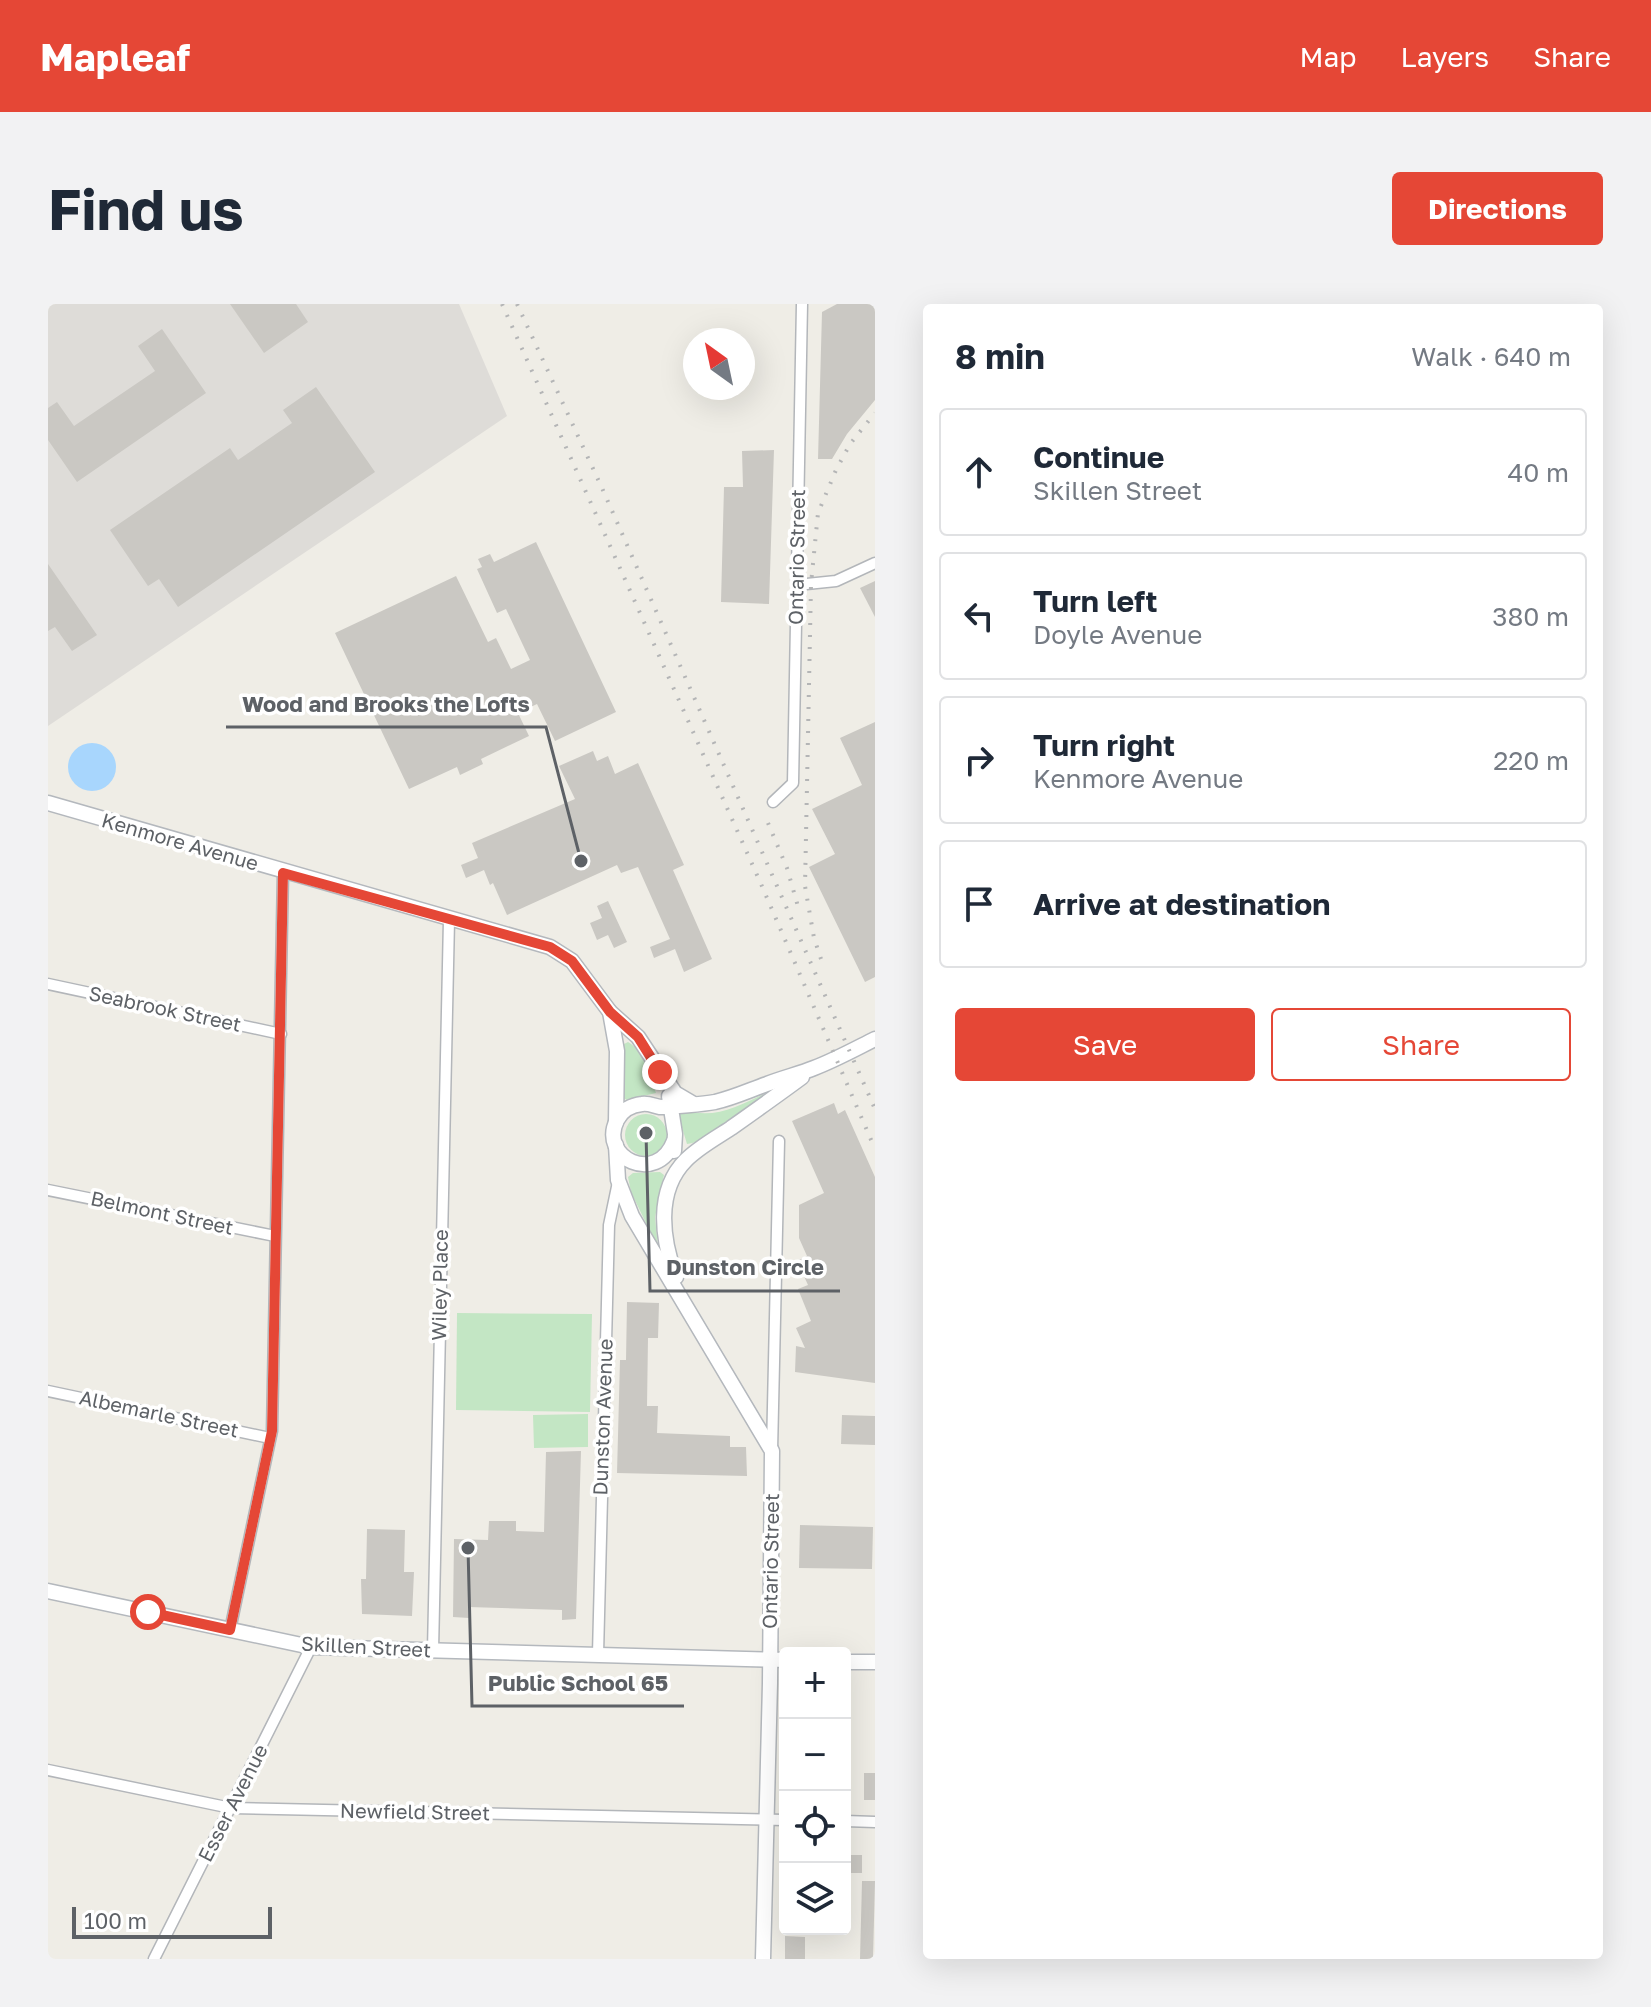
<!DOCTYPE html>
<html lang="en">
<head>
<meta charset="utf-8">
<style>
	:root { --surface:#fff; --page:#f2f2f3; --text:#1f2937; --muted:#747a83; --line:#e0e1e3; --accent:#e54736 }
	body { margin:0; font-family:"Golos Text",sans-serif; background:var(--page); color:var(--text) }
	.controls { position:absolute; right:24px; bottom:24px; display:grid; overflow:hidden; border-radius:8px; box-shadow:0 8px 32px #0002 }
	.controls button { width:72px; height:72px; display:grid; place-items:center; padding:0; border:0; border-bottom:2px solid var(--line); background:var(--surface); color:var(--text); font:40px sans-serif }
	.compass { position:absolute; left:635px; top:24px; width:72px; height:72px; border-radius:50%; background:var(--surface); box-shadow:0 8px 32px #0002; rotate:327deg }
	.scale { position:absolute; left:24px; bottom:20px; width:200px; box-sizing:border-box; padding-left:8px; border:4px solid #5d6166; border-top:0; font-size:22px; line-height:28px; white-space:nowrap; color:#5d6166; -webkit-text-stroke:6px #fff; paint-order:stroke }
	.stop { position:absolute; width:24px; height:24px; margin:-18px; border:6px solid #e54736; border-radius:50%; background:#fff }
	.stop.end { background:#e54736; border-color:#fff; box-shadow:0 2px 8px #0008 }
	.list { margin:0; padding:0; list-style:none }
	h2 { display:flex; justify-content:space-between; align-items:center; height:104px; margin:0; padding:0 32px; font-size:34px }
	h2 small { font-size:26px; font-weight:400; color:var(--muted) }
	.list li { display:grid; grid-template-columns:52px 1fr auto; gap:24px; align-items:center; box-sizing:border-box; height:128px; margin:0 16px 16px; padding:0 16px; border:2px solid var(--line); border-radius:8px }
	.list b { display:block; font-size:30px; white-space:nowrap }
	.list p { margin:0; font-size:26px; white-space:nowrap; color:var(--muted) }
	.list em { font-size:26px; font-style:normal; color:var(--muted) }
	.actions { display:flex; gap:16px; padding:24px 32px }
	.actions a { flex:1; padding:18px 0; border:2px solid var(--accent); border-radius:8px; text-align:center; font-size:28px; color:var(--accent) }
	.actions .main { background:var(--accent); color:#fff }
	.icon { flex:none; width:44px; height:44px; fill:none; stroke:currentColor; stroke-width:2; stroke-linecap:round; stroke-linejoin:round }
	.map { position:relative; flex:none; width:827px; height:1655px; overflow:hidden; border-radius:8px }
	header { display:flex; align-items:center; gap:48px; box-sizing:border-box; height:112px; padding:0 40px; background:var(--accent); color:#fff }
	header strong { font-size:38px }
	nav { display:flex; gap:44px; margin-inline-start:auto; font-size:28px }
	.intro { display:flex; align-items:center; justify-content:space-between; box-sizing:border-box; height:192px; padding:0 48px }
	h1 { margin:0; font-size:56px }
	.button { padding:20px 36px; border-radius:8px; background:var(--accent); color:#fff; font-size:28px; font-weight:700 }
	main { display:flex; gap:48px; padding:0 48px }
	aside { flex:1; background:var(--surface); border-radius:8px; box-shadow:0 8px 32px #0002 }
	.map>svg:first-child { display:block }
	.industrial { fill:#dedcd8 }
	.green { fill:#c3e6c4 }
	.water { fill:#a8d6fd }
	.building { fill:#cac8c3 }
	.lines { fill:none; stroke-linecap:round; stroke-linejoin:round }
	.street-casing { stroke:#b3b6ba; stroke-width:13 }
	.secondary-casing { stroke:#b4b8bd; stroke-width:17 }
	.street { stroke:#fff; stroke-width:10 }
	.secondary { stroke:#fff; stroke-width:14 }
	.rail { stroke:#b4b5b6; stroke-width:4; stroke-dasharray:2 10; stroke-linecap:butt }
	.route { stroke:#e54736; stroke-width:10 }
	.labels { text-anchor:middle; stroke-width:7; stroke-linejoin:round; paint-order:stroke }
	.street-label { font-size:20px; fill:#5d6166; stroke:#fff }
	.leader { fill:none; stroke:#5d6166; stroke-width:3 }
	.callout-dot { fill:#5d6166; stroke:#fff; stroke-width:3 }
	.callout-label { font-size:22px; text-anchor:middle; font-weight:bold; fill:#5d6166; stroke:#fff; stroke-width:7; stroke-linejoin:round; paint-order:stroke }
</style>
</head>
<body>
<header>
<strong>Mapleaf</strong>
<nav><a>Map</a><a>Layers</a><a>Share</a></nav>
</header>
<div class="intro"><h1>Find us</h1><a class="button">Directions</a></div>
<main>
<div class="map">
<svg width="827" height="1655" viewBox="0 0 827 1655">
	<rect width="100%" height="100%" fill="#efede6"/>
	<polygon class="industrial" points="0,0 411,0 459,112 0,422"/>
	<g class="green">
		<path d="M580,738C595,746 603,773 608,789L579,796L575,794L576,740Z"/>
		<path d="M720,788C699,803 665,837 639,840L630,810L637,806C667,816 692,801 720,788Z"/>
		<circle cx="598" cy="831" r="21"/>
		<polygon points="612,868 616,871 607,913 610,944 583,888 580,873 585,869"/>
		<polygon points="409,1009 544,1010 542,1108 408,1106"/>
		<polygon points="540,1110 540,1143 486,1144 485,1111"/>
	</g>
	<circle class="water" cx="44" cy="463" r="24"/>
	<g class="building">
		<polygon points="182,0 248,0 260,18 216,49"/>
		<polygon points="789,0 827,0 827,96 799,130 784,155 770,155 774,8"/>
		<polygon points="114,25 158,89 29,178 0,136 0,104 9,98 26,122 107,67 90,42"/>
		<polygon points="268,83 327,168 130,303 111,275 100,282 62,226 182,144 190,156 244,119 235,106"/>
		<polygon points="726,146 721,300 673,298 676,183 695,183 694,147"/>
		<polygon points="488,238 568,408 507,437 489,400 470,409 481,432 433,455 435,460 412,471 409,463 361,485 287,329 408,272 440,338 448,334 463,365 482,356 458,305 449,309 429,265 434,263 430,255 442,250 446,258"/>
		<polygon points="0,260 49,331 24,347 7,323 0,327"/>
		<polygon points="827,277 827,313 812,284"/>
		<polygon points="827,418 827,673 817,678 761,563 787,550 764,505 814,481 792,434"/>
		<polygon points="545,447 549,457 560,452 567,470 590,459 636,561 625,566 664,655 636,668 627,645 606,654 602,643 622,635 590,563 573,569 569,561 459,611 445,579 442,581 436,566 418,574 413,561 430,554 424,539 527,495 511,462"/>
		<polygon points="560,597 579,638 566,644 560,631 549,636 542,619 554,614 549,602"/>
		<polygon points="786,799 790,810 797,806 827,873 827,1079 747,1068 748,1042 757,1044 748,1024 763,1017 750,985 760,981 749,957 759,952 751,934 751,901 776,889 744,817"/>
		<polygon points="579,998 611,999 610,1034 600,1034 599,1102 610,1102 609,1129 682,1132 682,1143 698,1143 699,1172 569,1169 572,1056 578,1056"/>
		<polygon points="794,1111 827,1112 827,1141 793,1140"/>
		<polygon points="533,1147 528,1315 514,1316 514,1306 420,1303 421,1314 405,1313 406,1235 440,1236 441,1217 468,1217 468,1227 496,1228 498,1148"/>
		<polygon points="752,1221 825,1223 824,1265 751,1264"/>
		<polygon points="319,1225 357,1226 356,1268 366,1268 364,1312 314,1310 313,1275 318,1275"/>
		<rect x="816" y="1469" width="11" height="27"/>
		<rect x="797" y="1551" width="17" height="18"/>
		<polygon points="814,1577 827,1577 825,1655 812,1655"/>
		<polygon points="737,1632 757,1633 757,1655 737,1655"/>
	</g>
	<g class="lines">
		<g class="street-casing">
			<g id="street">
				<polyline points="749,281 788,277 827,259"/>
				<polyline points="725,498 745,479 754,0"/>
				<polyline points="0,680 233,730"/>
				<polyline points="0,886 227,932"/>
				<polyline points="0,1087 222,1134"/>
				<polyline points="724,1147 731,837"/>
				<polyline points="182,1326 224,1127 235,569"/>
				<polyline points="385,1346 401,616"/>
				<polyline points="550,1350 561,921 570,878"/>
				<polyline points="0,1466 183,1504 737,1516"/>
				<polyline points="797,1517 827,1518"/>
				<polyline points="106,1655 263,1343"/>
			</g>
		</g>
		<g class="secondary-casing">
			<g id="secondary">
				<polyline points="0,499 502,643 524,657 562,708 590,733 627,789 644,799"/>
				<polyline points="562,708 569,747 568,818"/>
				<polyline points="621,792 627,830 626,847"/>
				<path d="M626,837C609,882 550,854 569,816C574,806 584,801 594,800C601,799 606,802 612,803C624,803 656,800 667,798C685,794 702,786 719,780C734,774 751,770 766,764C787,756 807,745 827,735"/>
				<polyline points="568,841 570,876 584,912 724,1147 722,1379 715,1655"/>
				<path d="M628,973C614,936 607,887 638,856C651,843 668,834 683,824C707,807 731,790 754,773"/>
				<polyline points="0,1287 263,1343 737,1356"/>
				<polyline points="797,1358 827,1358"/>
			</g>
		</g>
		<use href="#street" class="street"/>
		<use href="#secondary" class="secondary"/>
		<g class="rail">
			<polyline points="454,0 713,580 827,845"/>
			<polyline points="469,0 554,184 827,805"/>
			<polyline points="720,519 739,564 751,606"/>
			<polyline points="773,655 766,634 757,582 763,280 770,209 788,166 802,140 827,109"/>
		</g>
	</g>
	<g class="lines">
		<polyline class="route" points="100,1308 182,1326 224,1127 235,569 502,643 524,657 562,708 590,733 612,768"/>
	</g>
	<g class="labels">
		<g class="street-label">
			<text transform="translate(749 253) rotate(-89)" y="7">Ontario Street</text>
			<text transform="translate(132 538) rotate(16)" y="7">Kenmore Avenue</text>
			<text transform="translate(117 705) rotate(12)" y="7">Seabrook Street</text>
			<text transform="translate(114 909) rotate(12)" y="7">Belmont Street</text>
			<text transform="translate(392 981) rotate(-89)" y="7">Wiley Place</text>
			<text transform="translate(111 1110) rotate(12)" y="7">Albemarle Street</text>
			<text transform="translate(555 1113) rotate(-88)" y="7">Dunston Avenue</text>
			<text transform="translate(723 1257) rotate(-89)" y="7">Ontario Street</text>
			<text transform="translate(318 1343) rotate(3)" y="7">Skillen Street</text>
			<text transform="translate(185 1499) rotate(-63)" y="7">Esser Avenue</text>
			<text transform="translate(367 1508) rotate(1)" y="7">Newfield Street</text>
		</g>
	</g>
	<path class="leader" d="M533 557L498 423H178M598 829L602 987H792M420 1244L424 1402H636"/>
	<g class="callout-dot">
		<circle cx="533" cy="557" r="8"/>
		<circle cx="598" cy="829" r="8"/>
		<circle cx="420" cy="1244" r="8"/>
	</g>
	<g class="callout-label">
		<text x="338" y="408">Wood and Brooks the Lofts</text>
		<text x="697" y="971">Dunston Circle</text>
		<text x="530" y="1387">Public School 65</text>
	</g>
</svg>
<div class="controls">
<button>+</button>
<button>−</button>
<button><svg class="icon" aria-label="locate" viewBox="0 0 24 24"><circle cx="12" cy="12" r="6"/><path d="M12 2v4M12 18v4M2 12h4M18 12h4"/></svg></button>
<button><svg class="icon" aria-label="layers" viewBox="0 0 24 24"><path d="M12 4l9 5-9 5-9-5zM3 14l9 5 9-5"/></svg></button>
</div>
<svg class="compass" viewBox="-18 -18 36 36"><path d="M0-13l5 13h-10z" fill="#e53935"/><path d="M0 13l5-13h-10z" fill="#747a83"/></svg>
<div class="scale">100 m</div>
<div class="stop" style="left:100px;top:1308px"></div>
<div class="stop end" style="left:612px;top:768px"></div>
</div>
<aside>
<h2>8 min<small>Walk · 640 m</small></h2>
<ul class="list">
<li><svg class="icon" aria-label="ahead" viewBox="0 0 24 24"><path d="M12 20V5M6 11l6-6 6 6"/></svg><div><b>Continue</b><p>Skillen Street</p></div><em>40 m</em></li>
<li><svg class="icon" aria-label="left" viewBox="0 0 24 24"><path d="M17 20v-9H6M10 6l-5 5 5 5"/></svg><div><b>Turn left</b><p>Doyle Avenue</p></div><em>380 m</em></li>
<li><svg class="icon" aria-label="right" viewBox="0 0 24 24"><path d="M7 20v-9h11M14 6l5 5-5 5"/></svg><div><b>Turn right</b><p>Kenmore Avenue</p></div><em>220 m</em></li>
<li><svg class="icon" aria-label="arrive" viewBox="0 0 24 24"><path d="M6 21V4h12l-3 4 3 4H6"/></svg><div><b>Arrive at destination</b></div></li>
</ul>
<div class="actions"><a class="main">Save</a><a>Share</a></div>
</aside>
</main>
</body>
</html>
